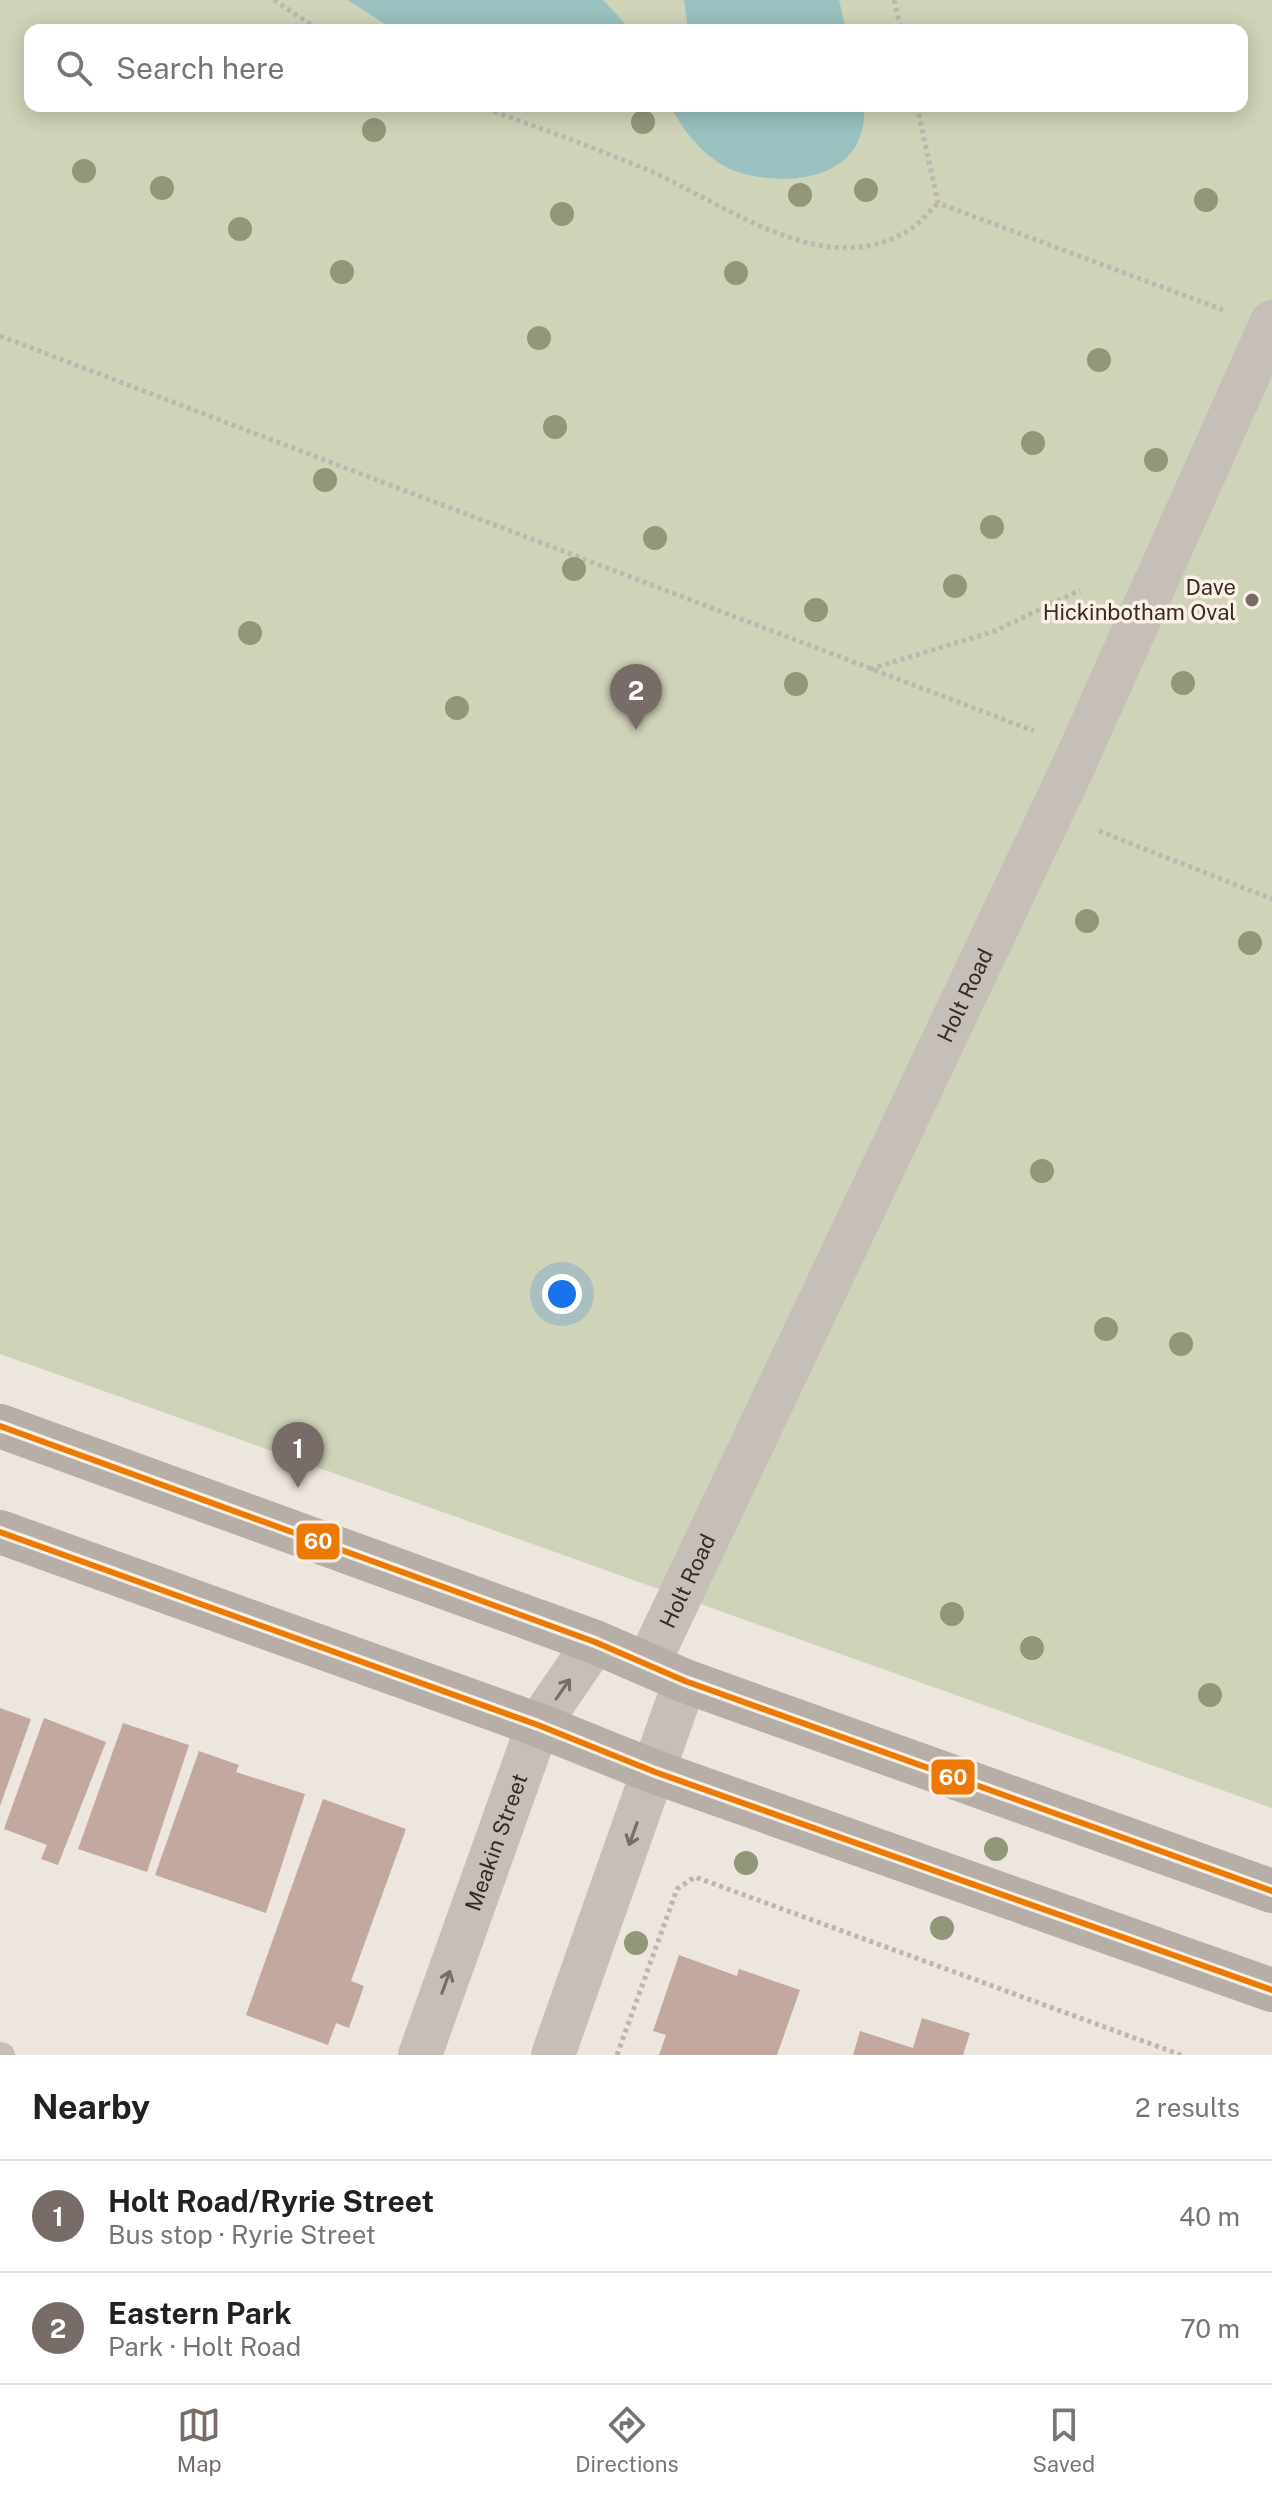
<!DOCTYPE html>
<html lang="en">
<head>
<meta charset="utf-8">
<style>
	:root { --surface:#fff; --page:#f2f2f2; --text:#202124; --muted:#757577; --line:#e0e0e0; --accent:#776c67 }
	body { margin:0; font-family:"Public Sans",sans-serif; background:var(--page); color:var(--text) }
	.you { position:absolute; left:562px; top:1294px; width:28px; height:28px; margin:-20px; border:6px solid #fff; border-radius:50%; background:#1a73e8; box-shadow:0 0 0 12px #1a73e833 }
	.badge { display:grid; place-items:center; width:52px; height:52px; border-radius:50%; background:var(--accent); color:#fff; font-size:26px; font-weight:700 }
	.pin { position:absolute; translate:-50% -66px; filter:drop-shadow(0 2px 4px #0008) }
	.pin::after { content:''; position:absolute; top:42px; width:28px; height:24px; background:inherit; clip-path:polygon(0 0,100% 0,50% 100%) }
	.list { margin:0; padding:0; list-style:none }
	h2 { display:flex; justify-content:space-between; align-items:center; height:104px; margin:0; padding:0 32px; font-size:34px }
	h2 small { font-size:26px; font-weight:400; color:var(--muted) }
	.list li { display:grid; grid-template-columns:52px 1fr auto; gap:24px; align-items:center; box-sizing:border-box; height:112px; padding:0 32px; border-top:2px solid var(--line) }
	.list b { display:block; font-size:30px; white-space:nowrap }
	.list p { margin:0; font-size:26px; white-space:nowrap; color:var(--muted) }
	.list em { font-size:26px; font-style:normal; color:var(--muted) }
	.icon { flex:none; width:44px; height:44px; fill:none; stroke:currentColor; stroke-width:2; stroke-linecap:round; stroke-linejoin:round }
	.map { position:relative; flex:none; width:1272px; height:2055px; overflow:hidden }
	.search { position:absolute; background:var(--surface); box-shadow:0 4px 20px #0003; left:24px; right:24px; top:24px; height:88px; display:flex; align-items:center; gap:20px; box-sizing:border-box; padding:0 28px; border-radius:16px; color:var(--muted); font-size:30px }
	.sheet { height:328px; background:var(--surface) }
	nav { display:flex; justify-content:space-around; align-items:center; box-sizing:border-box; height:112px; border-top:2px solid var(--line); background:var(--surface); font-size:22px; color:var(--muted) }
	nav a { display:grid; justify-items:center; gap:4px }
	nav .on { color:var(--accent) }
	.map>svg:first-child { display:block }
	.green { fill:#cfd3b8; fill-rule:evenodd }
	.water { fill:#9ac2c0 }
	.building { fill:#c3a89f }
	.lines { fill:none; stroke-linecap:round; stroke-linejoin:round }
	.path { stroke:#bfb6b0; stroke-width:5; stroke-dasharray:4 4; stroke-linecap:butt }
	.service { stroke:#c6beb8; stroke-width:24 }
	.minor { stroke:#c6beb8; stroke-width:44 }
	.secondary { stroke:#b7aea8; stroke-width:44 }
	.bus-1-casing { stroke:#fbf0e6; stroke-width:12 }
	.bus-1 { stroke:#eb7904; stroke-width:6 }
	.tree { fill:#93977a }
	.oneway { stroke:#776d68 }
	.poi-dot { fill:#776c67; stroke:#fbf0e6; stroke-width:3 }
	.labels { text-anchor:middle; stroke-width:7; stroke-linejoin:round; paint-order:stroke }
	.poi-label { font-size:22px; fill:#372b26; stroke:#fbf0e6; text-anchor:end }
	.street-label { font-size:22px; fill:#372b26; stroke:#fbf0e6 }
	.line-badge { stroke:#fbf0e6; stroke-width:3 }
	.badge-label { font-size:22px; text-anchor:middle; font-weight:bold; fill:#fff }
</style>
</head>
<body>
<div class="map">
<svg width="1272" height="2055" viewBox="0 0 1272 2055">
	<rect width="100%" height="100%" fill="#ede6df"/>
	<path class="green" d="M0,0H1272V1808L0,1354ZM30,30H1242V106H30Z"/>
	<g class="water">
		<polygon points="348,0 603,0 631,30 394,30"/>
		<polygon points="684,0 839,0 846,30 688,30"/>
		<path d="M670,106H864C868,176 797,188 741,173C709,164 685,134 670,106Z"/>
	</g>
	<g class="building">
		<polygon points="0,1708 31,1719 0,1806"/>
		<polygon points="44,1718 106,1742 58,1865 41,1859 47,1845 4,1829"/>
		<polygon points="123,1723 189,1745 147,1872 78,1849"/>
		<polygon points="199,1751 239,1765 236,1772 305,1794 266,1913 155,1875"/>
		<polygon points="323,1799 406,1829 351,1981 364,1986 349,2028 336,2023 328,2045 246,2015"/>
		<polygon points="679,1955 737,1976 739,1969 800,1990 777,2055 659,2055 666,2035 653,2031"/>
		<polygon points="922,2018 970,2033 963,2055 853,2055 860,2031 913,2048"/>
	</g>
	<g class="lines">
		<g class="path">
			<polyline points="274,0 319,30"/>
			<polyline points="894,0 901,30"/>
			<path d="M479,106C536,127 594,147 650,171C726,204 827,285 912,228C921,222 930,211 938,203"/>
			<polyline points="917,106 938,203 1223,310"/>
			<polyline points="0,336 1034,731"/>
			<polyline points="870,669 995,631 1080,590"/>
			<polyline points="1099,831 1272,899"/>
			<polyline points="617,2055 677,1889 695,1877 1181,2055"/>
		</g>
		<polyline class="service" points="0,2054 3,2055"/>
		<g class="minor">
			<path id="s1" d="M648,1664L1073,767L1272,322"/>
			<path id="s2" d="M420,2055L538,1725L595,1642"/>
			<polyline points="553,2055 685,1681"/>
		</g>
		<g class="secondary">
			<polyline points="0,1426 595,1642 685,1681 1272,1891"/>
			<polyline points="0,1532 538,1725 655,1772 1272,1990"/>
		</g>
		<g class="bus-1-casing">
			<g id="bus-1">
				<polyline points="0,1426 595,1642 685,1681 1272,1891"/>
				<polyline points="0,1532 538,1725 655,1772 1272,1990"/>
			</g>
		</g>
		<use href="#bus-1" class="bus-1"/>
	</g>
	<g class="tree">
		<circle cx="643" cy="122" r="12"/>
		<circle cx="374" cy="130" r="12"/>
		<circle cx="84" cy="171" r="12"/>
		<circle cx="162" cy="188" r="12"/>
		<circle cx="866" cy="190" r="12"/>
		<circle cx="800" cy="195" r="12"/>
		<circle cx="1206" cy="200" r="12"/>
		<circle cx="562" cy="214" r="12"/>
		<circle cx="240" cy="229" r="12"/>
		<circle cx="342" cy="272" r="12"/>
		<circle cx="736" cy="273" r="12"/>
		<circle cx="539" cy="338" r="12"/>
		<circle cx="1099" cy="360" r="12"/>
		<circle cx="555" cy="427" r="12"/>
		<circle cx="1033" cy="443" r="12"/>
		<circle cx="1156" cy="460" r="12"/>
		<circle cx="325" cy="480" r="12"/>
		<circle cx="992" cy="527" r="12"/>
		<circle cx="655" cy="538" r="12"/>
		<circle cx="574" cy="569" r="12"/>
		<circle cx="955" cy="586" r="12"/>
		<circle cx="816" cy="610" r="12"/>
		<circle cx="250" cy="633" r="12"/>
		<circle cx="1183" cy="683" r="12"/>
		<circle cx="796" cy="684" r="12"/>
		<circle cx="457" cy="708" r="12"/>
		<circle cx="1087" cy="921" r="12"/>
		<circle cx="1250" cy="943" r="12"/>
		<circle cx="1042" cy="1171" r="12"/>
		<circle cx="1106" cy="1329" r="12"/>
		<circle cx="1181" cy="1344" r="12"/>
		<circle cx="952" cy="1614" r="12"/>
		<circle cx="1032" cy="1648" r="12"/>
		<circle cx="1210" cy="1695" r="12"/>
		<circle cx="996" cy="1849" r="12"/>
		<circle cx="746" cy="1863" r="12"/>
		<circle cx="942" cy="1928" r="12"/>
		<circle cx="636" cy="1943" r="12"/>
	</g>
	<defs><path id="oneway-shaft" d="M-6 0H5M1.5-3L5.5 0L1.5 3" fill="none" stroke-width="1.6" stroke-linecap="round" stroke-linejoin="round" transform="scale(2)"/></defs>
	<g class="oneway">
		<use href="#oneway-shaft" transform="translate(563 1689) rotate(-55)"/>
		<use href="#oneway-shaft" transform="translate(633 1834) rotate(110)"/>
		<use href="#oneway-shaft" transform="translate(446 1982) rotate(-70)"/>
	</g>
	<circle class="poi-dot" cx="1252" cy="600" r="8"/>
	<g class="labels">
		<g class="poi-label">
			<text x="1236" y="595">Dave<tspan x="1236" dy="25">Hickinbotham Oval</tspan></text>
		</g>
		<g class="street-label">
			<text dy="8" stroke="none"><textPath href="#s1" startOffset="740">Holt Road</textPath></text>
			<text dy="8" stroke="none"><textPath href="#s1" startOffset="92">Holt Road</textPath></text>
			<text dy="8" stroke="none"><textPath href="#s2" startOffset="226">Meakin Street</textPath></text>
		</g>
	</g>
	<g class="line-badge">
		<rect x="295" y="1522" width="46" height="39" rx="8" fill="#eb7904"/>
		<rect x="930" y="1758" width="46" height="38" rx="8" fill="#eb7904"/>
	</g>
	<g class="badge-label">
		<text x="318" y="1549">60</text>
		<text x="953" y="1785">60</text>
	</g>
</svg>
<div class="you"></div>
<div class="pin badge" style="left:298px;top:1488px">1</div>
<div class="pin badge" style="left:636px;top:730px">2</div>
<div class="search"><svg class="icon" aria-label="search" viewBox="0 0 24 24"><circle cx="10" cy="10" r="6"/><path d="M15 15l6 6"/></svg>Search here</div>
</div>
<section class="sheet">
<h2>Nearby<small>2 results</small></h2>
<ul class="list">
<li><span class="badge">1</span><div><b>Holt Road/Ryrie Street</b><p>Bus stop · Ryrie Street</p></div><em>40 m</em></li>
<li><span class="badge">2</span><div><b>Eastern Park</b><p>Park · Holt Road</p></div><em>70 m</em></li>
</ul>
</section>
<nav>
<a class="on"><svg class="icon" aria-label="map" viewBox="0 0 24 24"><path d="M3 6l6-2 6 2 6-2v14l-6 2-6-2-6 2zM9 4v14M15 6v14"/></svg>Map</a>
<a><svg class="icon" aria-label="directions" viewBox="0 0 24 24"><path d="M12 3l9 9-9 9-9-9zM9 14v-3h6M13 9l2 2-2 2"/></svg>Directions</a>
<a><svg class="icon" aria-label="saved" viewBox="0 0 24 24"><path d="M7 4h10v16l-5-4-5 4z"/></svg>Saved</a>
</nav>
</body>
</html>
